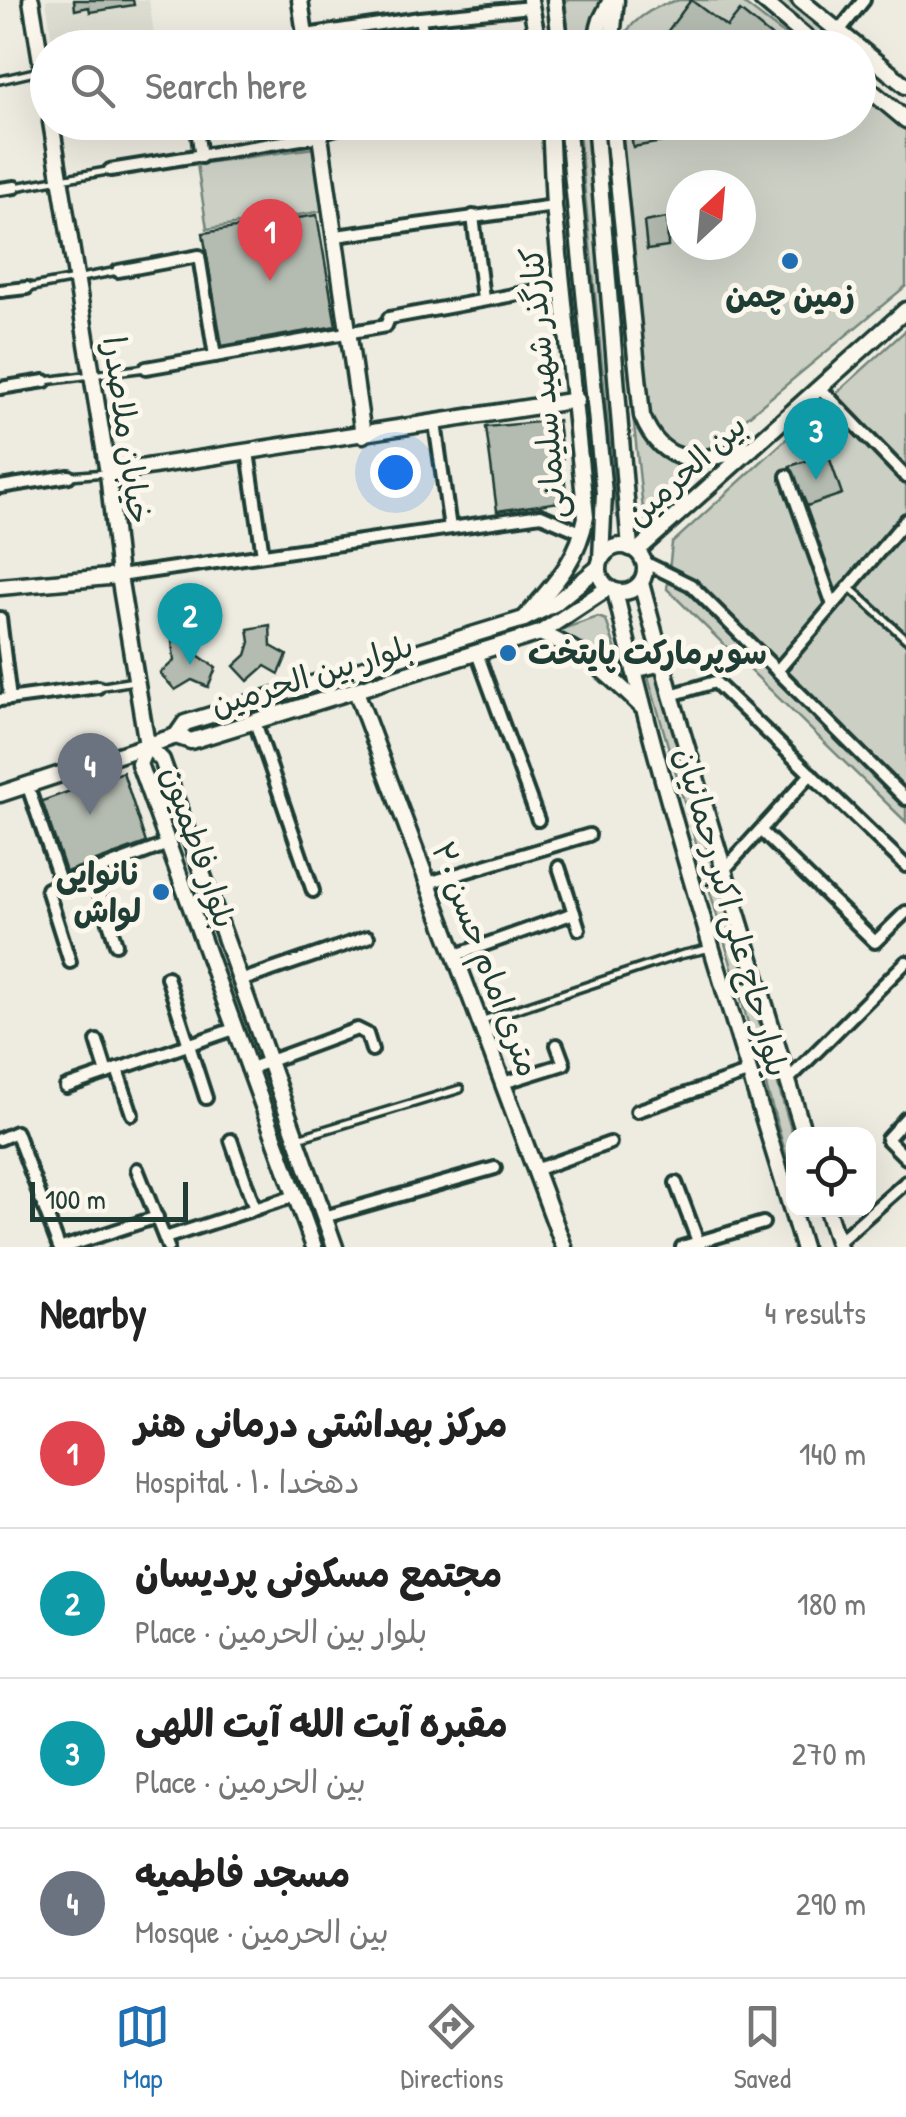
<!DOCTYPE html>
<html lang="en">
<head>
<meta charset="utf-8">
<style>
	:root { --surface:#fff; --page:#f6f6f6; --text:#222; --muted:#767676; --line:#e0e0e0; --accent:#1f6fb2 }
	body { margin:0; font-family:"Patrick Hand","Playpen Sans Arabic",sans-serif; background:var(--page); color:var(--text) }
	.controls { position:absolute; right:30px; bottom:30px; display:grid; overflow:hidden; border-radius:20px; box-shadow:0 10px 40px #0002 }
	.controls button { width:90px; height:90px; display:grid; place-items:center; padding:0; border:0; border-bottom:2px solid var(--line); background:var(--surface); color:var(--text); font:50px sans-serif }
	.compass { position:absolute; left:666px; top:170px; width:90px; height:90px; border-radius:50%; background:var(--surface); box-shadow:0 10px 40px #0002; rotate:26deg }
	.scale { position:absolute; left:30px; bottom:25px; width:158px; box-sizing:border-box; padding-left:10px; border:5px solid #1f3d34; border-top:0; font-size:28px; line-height:35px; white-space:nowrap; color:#1f3d34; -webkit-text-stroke:8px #fbf7ec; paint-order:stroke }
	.you { position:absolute; left:395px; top:472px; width:35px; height:35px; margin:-25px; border:8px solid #fff; border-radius:50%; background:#1a73e8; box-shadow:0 0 0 15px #1a73e833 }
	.badge { display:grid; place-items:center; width:65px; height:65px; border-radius:50%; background:var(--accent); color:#fff; font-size:32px; font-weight:700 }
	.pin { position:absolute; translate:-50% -82px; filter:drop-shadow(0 2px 5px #0008) }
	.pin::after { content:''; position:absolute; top:52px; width:35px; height:30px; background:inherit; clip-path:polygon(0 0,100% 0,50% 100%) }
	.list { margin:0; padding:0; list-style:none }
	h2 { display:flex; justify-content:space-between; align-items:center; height:130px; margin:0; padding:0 40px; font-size:42px }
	h2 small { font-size:32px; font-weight:400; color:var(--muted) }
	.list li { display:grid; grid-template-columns:65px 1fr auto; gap:30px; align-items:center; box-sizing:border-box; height:150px; padding:0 40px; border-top:2px solid var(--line) }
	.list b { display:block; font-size:38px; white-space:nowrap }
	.list p { margin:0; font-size:32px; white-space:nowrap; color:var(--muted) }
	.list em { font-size:32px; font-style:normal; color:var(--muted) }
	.icon { flex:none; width:55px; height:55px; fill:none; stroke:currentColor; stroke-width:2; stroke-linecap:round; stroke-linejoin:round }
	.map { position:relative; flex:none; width:906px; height:1247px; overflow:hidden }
	.search { position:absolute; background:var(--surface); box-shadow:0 10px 40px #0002; left:30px; right:30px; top:30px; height:110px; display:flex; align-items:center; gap:25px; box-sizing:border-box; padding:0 35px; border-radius:55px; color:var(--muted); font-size:38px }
	.sheet { height:730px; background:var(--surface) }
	nav { display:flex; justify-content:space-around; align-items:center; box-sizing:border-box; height:140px; border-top:2px solid var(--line); background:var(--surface); font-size:28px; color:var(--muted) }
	nav a { display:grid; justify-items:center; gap:5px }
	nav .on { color:var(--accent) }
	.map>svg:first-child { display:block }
	.built { fill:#ddddd2 }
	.green { fill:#cbcfc4; stroke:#75867c; stroke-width:2.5; fill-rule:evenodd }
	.building { fill:#b4bbb0; stroke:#1f3d34; stroke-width:2.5 }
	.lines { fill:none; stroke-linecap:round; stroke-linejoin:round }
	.lane-casing { stroke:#1f3d34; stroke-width:12 }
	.street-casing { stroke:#1f3d34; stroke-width:18 }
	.secondary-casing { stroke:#1f3d34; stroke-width:21 }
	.lane { stroke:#fbf7ec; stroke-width:5 }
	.street { stroke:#fbf7ec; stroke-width:10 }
	.secondary { stroke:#fbf7ec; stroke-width:14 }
	.poi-dot { fill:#1f6fb2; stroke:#fbf7ec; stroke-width:4 }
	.labels { text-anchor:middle; stroke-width:10; stroke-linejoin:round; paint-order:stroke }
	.poi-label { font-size:32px; font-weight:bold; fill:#1f3d34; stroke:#fbf7ec }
	.street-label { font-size:32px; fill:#1f3d34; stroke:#fbf7ec }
</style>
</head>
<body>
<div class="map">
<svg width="906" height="1247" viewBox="0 0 906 1247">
	<rect width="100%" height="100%" fill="#eeece1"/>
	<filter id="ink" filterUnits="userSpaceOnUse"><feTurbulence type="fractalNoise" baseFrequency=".01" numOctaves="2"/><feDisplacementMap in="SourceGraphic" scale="20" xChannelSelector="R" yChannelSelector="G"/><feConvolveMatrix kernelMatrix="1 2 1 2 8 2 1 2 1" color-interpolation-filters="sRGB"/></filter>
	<g filter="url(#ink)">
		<polygon class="built" points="46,0 149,0 156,47 53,47"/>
		<g class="green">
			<polygon points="565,0 604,0 592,20 584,47 570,47"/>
			<path d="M679,0H739L801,47L615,48C631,21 649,7 679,0Z"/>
			<polygon points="772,0 787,0 845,47 831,47"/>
			<path d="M859,92L906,131V286L711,447L694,454C669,447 659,437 645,416L614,123L858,122ZM681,185H741V245H681Z"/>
			<path d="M560,122L596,511C590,552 576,577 546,604L590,517L554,123Z"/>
			<polygon points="578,123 588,123 624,521 621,522 617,517"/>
			<path d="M602,123H608L645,435C664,460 667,468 700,468L644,519Z"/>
			<polygon points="314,148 324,211 207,229 197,164"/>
			<polygon points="906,330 906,822 667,589 672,543"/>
			<polygon points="598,617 606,620 627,683 581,643 556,631"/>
			<polygon points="484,636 494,638 486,644 194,734 190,731 191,727"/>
			<polygon points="647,673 656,673 793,1136 793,1179"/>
		</g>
		<g class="building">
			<polygon points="74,0 133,0 134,5 90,12 89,7 75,10"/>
			<polygon points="691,0 727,27 740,11 786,48 732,48 715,34 704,48 655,48"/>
			<polygon points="629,122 660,122 662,142 633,147"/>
			<polygon points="317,215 336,326 222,346 203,233"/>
			<polygon points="667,218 668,247 647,250 644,222"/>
			<polygon points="558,420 567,501 497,511 486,427"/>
			<polygon points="828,454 842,494 807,506 790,466"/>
			<polygon points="270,625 271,646 287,655 279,674 265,666 248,681 234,666 246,655 250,642 248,629"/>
			<polygon points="192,637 195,653 216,668 208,687 192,680 175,690 160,673 174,661 172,641"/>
			<polygon points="123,772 146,843 66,872 42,801"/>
		</g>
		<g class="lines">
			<g class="lane-casing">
				<g id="lane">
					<polyline points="268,41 305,36"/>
					<polyline points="0,80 39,71"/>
					<polyline points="324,135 360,124"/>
					<polyline points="15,187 107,171"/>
					<polyline points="27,288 118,271"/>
					<polyline points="45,381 146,368"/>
					<polyline points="69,476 106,473"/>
					<polyline points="849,587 906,639"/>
					<polyline points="98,687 134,681"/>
					<polyline points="483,1020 680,955 711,948"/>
					<polyline points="298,1138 460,1089"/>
				</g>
			</g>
			<g class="street-casing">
				<g id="street">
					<polyline points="420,18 425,48"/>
					<polyline points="839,31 864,0"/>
					<polyline points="306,35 420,18 531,7"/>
					<polyline points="226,48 268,41"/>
					<polyline points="196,122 201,157"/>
					<polyline points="360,124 372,122"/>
					<polyline points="110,170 320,136"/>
					<polyline points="0,189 15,187"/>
					<polyline points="473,216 483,299"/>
					<polyline points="336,236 554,206"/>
					<polyline points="118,271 199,256 215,356"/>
					<polyline points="0,291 27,288"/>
					<polyline points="146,368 386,326 389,318 562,286"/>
					<polyline points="819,387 906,477"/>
					<polyline points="0,388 45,381"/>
					<polyline points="435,423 450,528"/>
					<polyline points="248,452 263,555"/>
					<polyline points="787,476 833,605"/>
					<polyline points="0,487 69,476"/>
					<polyline points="644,562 691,585 906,799"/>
					<polyline points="119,576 541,515 583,533"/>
					<polyline points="0,618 10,699"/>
					<polyline points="477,653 538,820"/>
					<polyline points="777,671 906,520"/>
					<polyline points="671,695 715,682 906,866"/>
					<polyline points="0,700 98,687"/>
					<polyline points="255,722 313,891"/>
					<polyline points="27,784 61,884"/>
					<polyline points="761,831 875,942 906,912"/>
					<polyline points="724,870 811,774"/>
					<polyline points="93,872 116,944"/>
					<polyline points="428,883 589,835"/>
					<polyline points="574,913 579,929"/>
					<polyline points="456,955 574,913 559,867"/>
					<polyline points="70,962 47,889 168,844"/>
					<polyline points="167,977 206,1098"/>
					<polyline points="240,981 368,937"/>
					<polyline points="97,1041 107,1073"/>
					<polyline points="117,1069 132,1114"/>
					<polyline points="248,1069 357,1029 367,1034 372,1050"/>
					<polyline points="788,1080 906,962"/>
					<polyline points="503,1083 564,1064 557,1045"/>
					<polyline points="66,1087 234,1029"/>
					<polyline points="637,1111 750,1072"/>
					<polyline points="906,1118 887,1139 906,1158"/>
					<polyline points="0,1139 16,1132 59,1247"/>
					<polyline points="231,1140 255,1209"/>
					<polyline points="137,1169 168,1247"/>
					<polyline points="535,1170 610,1143"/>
					<polyline points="676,1183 700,1247"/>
					<polyline points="324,1217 495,1168"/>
					<polyline points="165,1238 295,1196"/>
					<polyline points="837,1243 906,1182"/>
					<polyline points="65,1247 157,1217"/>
					<polyline points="682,1247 763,1223"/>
				</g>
			</g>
			<g class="secondary-casing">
				<g id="secondary">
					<polyline points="31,0 48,104"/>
					<polyline points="300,0 307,48"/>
					<polyline points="530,0 539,48"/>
					<polyline points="555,0 561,48"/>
					<polyline points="762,0 819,48"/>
					<polyline points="800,0 906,86"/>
					<polyline points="593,48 601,20 611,0"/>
					<polyline points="611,48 616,0"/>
					<polyline points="858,80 906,120"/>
					<polyline points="51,122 108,473 119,576 147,745"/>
					<polyline points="318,122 363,435"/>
					<polyline points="567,122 604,493 601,560"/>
					<polyline points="595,122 630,548"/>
					<path d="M612,122L642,416C665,473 704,460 752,448"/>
					<polyline points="108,473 577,400"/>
					<circle cx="622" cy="569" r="23"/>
					<polyline points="637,551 906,310"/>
					<polyline points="641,583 671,695 804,1134"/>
					<polyline points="0,587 119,576"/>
					<path d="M615,591C666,812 737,1030 803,1247"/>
					<path d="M524,619C553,585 577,563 586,517L554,206L550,122"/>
					<path d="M540,633C586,652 607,673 643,708"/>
					<polyline points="634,670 662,663"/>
					<polyline points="356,691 564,1247"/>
					<polyline points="176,736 191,741 540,633 608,588"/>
					<polyline points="176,736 185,723 198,719 524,619 554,604 599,567"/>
					<polyline points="147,745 162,760 335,1247"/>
					<polyline points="147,745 139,764 314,1247"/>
					<polyline points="0,794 176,736"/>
					<polyline points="827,1210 839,1247"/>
				</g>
			</g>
			<use href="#lane" class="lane"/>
			<use href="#street" class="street"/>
			<use href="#secondary" class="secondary"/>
		</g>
	</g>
	<g class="poi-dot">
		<circle cx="790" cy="261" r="10"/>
		<circle cx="508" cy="653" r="10"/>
		<circle cx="161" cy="892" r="10"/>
	</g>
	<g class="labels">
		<g class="poi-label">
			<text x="790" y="307">زمین چمن</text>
			<text x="528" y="664" text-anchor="start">سوپرمارکت پایتخت</text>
			<text x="141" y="885" text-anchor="end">نانوایی<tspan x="141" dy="37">لواش</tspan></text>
		</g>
		<g class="street-label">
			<text transform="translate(543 383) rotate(-95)" y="11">کنارگذر شهید سلیمانی</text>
			<text transform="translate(127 430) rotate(82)" y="11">خیابان ملاصدرا</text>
			<text transform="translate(686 470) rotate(-42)" y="11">بین الحرمین</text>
			<text transform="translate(312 675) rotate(-17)" y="11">بلوار بین الحرمین</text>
			<text transform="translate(199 847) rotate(71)" y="11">بلوار فاطمیون</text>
			<text transform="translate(732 912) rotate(74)" y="11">بلوار حاج علی اکبر رحمانیان</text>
			<text transform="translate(486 959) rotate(69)" y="11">۲۰ متری امام حسن</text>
		</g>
	</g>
</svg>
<div class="controls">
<button><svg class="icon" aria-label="locate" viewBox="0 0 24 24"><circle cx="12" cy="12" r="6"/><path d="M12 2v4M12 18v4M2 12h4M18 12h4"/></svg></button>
</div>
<svg class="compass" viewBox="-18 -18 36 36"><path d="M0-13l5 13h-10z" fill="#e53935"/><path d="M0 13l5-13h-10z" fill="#767676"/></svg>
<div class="scale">100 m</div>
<div class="you"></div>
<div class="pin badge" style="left:270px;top:281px;background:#e0444e">1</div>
<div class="pin badge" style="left:190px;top:665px;background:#0f9aa8">2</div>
<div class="pin badge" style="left:816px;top:480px;background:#0f9aa8">3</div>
<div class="pin badge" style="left:90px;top:815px;background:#6b7280">4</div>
<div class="search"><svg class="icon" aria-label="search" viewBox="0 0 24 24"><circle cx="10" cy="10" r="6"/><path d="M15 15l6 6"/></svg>Search here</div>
</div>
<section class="sheet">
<h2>Nearby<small>4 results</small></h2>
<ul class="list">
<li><span class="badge" style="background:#e0444e">1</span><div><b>مرکز بهداشتی درمانی هنر</b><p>Hospital · دهخدا ۱۰</p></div><em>140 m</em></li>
<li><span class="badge" style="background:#0f9aa8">2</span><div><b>مجتمع مسکونی پردیسان</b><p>Place · بلوار بین الحرمین</p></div><em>180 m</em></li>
<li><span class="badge" style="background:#0f9aa8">3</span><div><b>مقبره آیت الله آیت اللهی</b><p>Place · بین الحرمین</p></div><em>270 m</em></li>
<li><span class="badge" style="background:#6b7280">4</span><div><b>مسجد فاطمیه</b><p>Mosque · بین الحرمین</p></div><em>290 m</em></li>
</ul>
</section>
<nav>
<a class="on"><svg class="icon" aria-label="map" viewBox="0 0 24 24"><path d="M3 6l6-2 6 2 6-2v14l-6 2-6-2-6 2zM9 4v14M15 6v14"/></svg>Map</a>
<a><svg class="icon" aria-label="directions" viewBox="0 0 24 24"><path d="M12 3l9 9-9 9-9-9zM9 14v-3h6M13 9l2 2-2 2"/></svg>Directions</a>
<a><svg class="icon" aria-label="saved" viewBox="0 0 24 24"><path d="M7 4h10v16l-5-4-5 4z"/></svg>Saved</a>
</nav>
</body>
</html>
